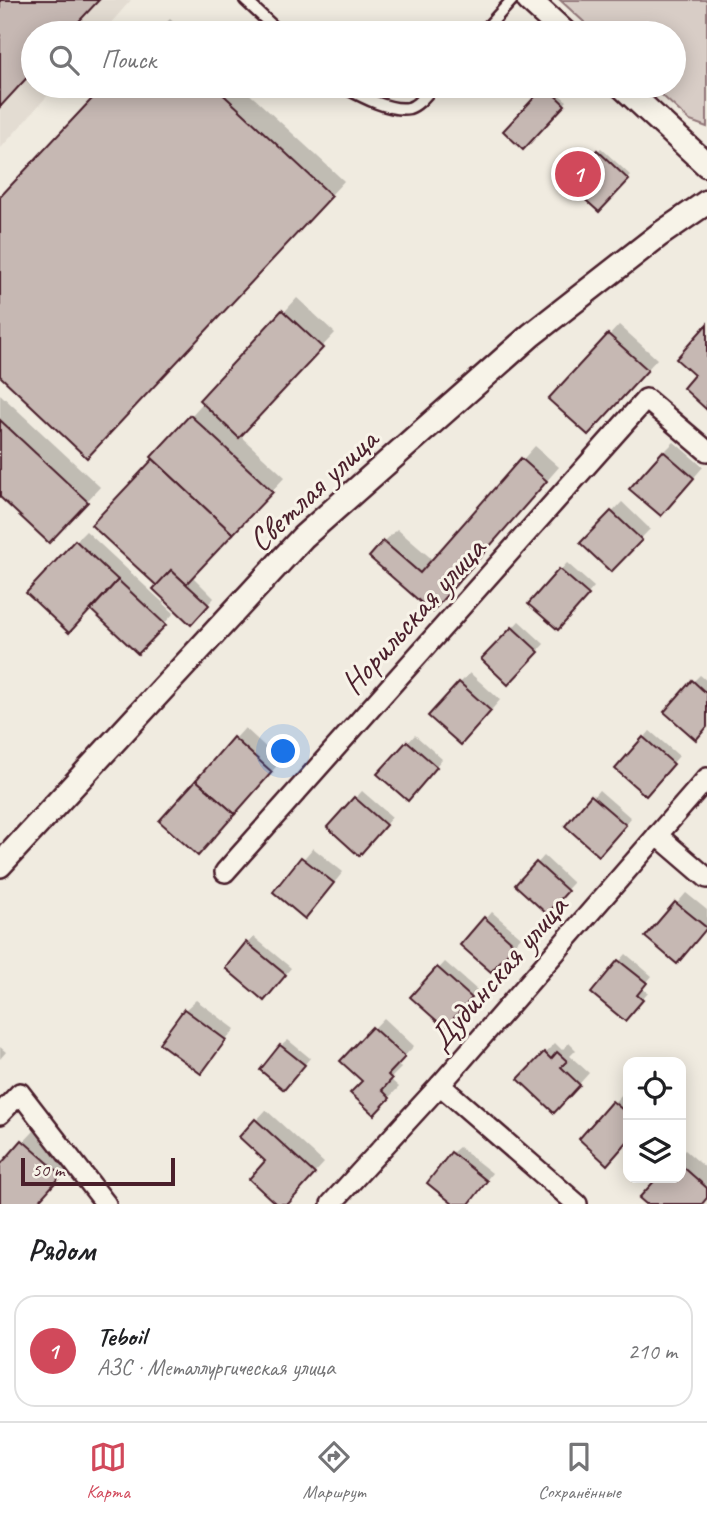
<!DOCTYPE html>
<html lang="ru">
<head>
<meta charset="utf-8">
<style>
	:root { --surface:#fff; --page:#f2f2f2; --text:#202124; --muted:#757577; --line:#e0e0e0; --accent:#d1495b }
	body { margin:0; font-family:Caveat,sans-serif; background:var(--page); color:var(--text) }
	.controls { position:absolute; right:21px; bottom:21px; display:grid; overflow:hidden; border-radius:14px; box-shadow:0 4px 18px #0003 }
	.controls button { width:63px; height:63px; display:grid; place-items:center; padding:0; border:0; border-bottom:2px solid var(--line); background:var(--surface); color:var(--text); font:35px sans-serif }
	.scale { position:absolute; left:21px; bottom:18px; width:154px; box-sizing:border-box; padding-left:7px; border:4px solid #4a1f2b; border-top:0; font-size:19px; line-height:24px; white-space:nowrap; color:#4a1f2b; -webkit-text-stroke:5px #f7f3e8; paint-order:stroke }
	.you { position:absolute; left:284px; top:752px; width:24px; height:24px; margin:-18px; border:5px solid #fff; border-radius:50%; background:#1a73e8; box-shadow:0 0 0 10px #1a73e833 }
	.badge { display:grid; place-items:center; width:46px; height:46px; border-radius:50%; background:var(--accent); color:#fff; font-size:23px; font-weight:700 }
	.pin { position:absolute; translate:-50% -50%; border:4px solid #fff; box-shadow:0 2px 7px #0006 }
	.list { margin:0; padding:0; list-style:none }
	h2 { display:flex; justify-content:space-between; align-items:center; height:91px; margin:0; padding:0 28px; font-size:30px }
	h2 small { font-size:23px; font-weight:400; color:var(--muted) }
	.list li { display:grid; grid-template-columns:46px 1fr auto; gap:21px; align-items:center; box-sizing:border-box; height:112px; margin:0 14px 14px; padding:0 14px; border:2px solid var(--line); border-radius:21px }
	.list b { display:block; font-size:26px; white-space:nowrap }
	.list p { margin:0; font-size:23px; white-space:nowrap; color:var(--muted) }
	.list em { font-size:23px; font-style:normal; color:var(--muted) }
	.icon { flex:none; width:38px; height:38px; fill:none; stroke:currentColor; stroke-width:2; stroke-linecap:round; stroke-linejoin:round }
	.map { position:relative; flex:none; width:707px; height:1204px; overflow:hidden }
	.search { position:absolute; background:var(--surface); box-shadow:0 4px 18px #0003; left:21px; right:21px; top:21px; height:77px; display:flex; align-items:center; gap:18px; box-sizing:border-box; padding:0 24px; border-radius:38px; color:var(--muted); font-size:26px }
	.sheet { height:217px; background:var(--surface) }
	nav { display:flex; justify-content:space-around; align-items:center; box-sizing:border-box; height:98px; border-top:2px solid var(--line); background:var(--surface); font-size:19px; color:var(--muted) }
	nav a { display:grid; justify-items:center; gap:4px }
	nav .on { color:var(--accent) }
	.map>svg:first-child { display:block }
	.built { fill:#e3dcd2 }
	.green { fill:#d8cdc6; stroke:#917678; stroke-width:2 }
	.shadow { fill:#0003 }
	.building { fill:#c6b8b3; stroke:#4a1f2b; stroke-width:2 }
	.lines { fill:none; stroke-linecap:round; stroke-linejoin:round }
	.service-casing { stroke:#4a1f2b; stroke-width:15 }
	.minor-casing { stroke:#4a1f2b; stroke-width:24 }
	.tertiary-casing { stroke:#4a1f2b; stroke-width:28 }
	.service { stroke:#f7f3e8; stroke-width:10 }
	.minor { stroke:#f7f3e8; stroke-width:19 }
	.tertiary { stroke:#f7f3e8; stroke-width:23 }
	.labels { text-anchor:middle; stroke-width:6; stroke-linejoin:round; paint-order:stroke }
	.street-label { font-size:33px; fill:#4a1f2b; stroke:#f7f3e8 }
</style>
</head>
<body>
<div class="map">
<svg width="707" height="1204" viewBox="0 0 707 1204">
	<rect width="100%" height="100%" fill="#f0ebe0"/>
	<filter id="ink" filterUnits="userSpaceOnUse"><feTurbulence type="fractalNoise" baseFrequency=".0143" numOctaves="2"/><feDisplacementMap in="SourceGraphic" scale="14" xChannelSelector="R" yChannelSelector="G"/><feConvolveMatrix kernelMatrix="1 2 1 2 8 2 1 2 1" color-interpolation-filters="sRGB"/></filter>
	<g filter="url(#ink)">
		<polygon class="built" points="0,0 131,0 102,33 33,33 33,86 56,86 0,149"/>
		<polygon class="green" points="560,0 707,0 707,127 690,121 652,86 674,86 674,33 596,33"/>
		<g class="shadow">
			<polygon points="170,19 185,33 155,33"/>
			<polygon points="106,86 241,86 344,181 101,442 0,374 0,200"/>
			<polygon points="548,86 567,101 523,148 506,131"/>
			<polygon points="601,148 631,176 598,210 569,182"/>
			<polygon points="297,298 335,333 239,435 285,477 192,576 214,598 191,622 159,586 94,524"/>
			<polygon points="619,325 657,359 599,423 551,399"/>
			<polygon points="0,394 100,487 63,527 0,495"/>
			<polygon points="674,442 703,467 671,504 664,452"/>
			<polygon points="535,446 559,467 445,597 384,542 397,529 433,560"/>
			<polygon points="622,502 650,529 611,570 583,543"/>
			<polygon points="86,531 174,613 138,652 91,608 76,541"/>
			<polygon points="567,563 594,587 564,621 530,604"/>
			<polygon points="519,621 544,644 508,682 484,659"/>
			<polygon points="470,673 500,700 471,733 460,683"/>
			<polygon points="700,675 707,681 707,725 693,682"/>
			<polygon points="245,728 281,761 209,844 161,821"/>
			<polygon points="650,731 679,756 652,787 644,738"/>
			<polygon points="415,735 442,759 414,792 380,774"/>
			<polygon points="599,790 631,818 606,847 593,797"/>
			<polygon points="362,791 392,817 366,847 330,827"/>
			<polygon points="313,848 343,872 315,906 275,892"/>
			<polygon points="544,856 573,883 547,911 518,885"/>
			<polygon points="686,893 707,910 707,928 687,951 648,937"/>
			<polygon points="492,912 521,937 498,963 486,919"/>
			<polygon points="254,937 291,968 270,992 248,944"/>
			<polygon points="626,954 652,976 642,988 648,993 632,1012 593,992"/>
			<polygon points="445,962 477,990 452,1019 413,997"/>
			<polygon points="196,1000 235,1029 200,1072 185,1010"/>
			<polygon points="384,1018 414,1046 397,1064 401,1068 390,1079 399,1087 374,1113 364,1081 343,1061"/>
			<polygon points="288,1040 310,1058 291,1081 281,1046"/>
			<polygon points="555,1043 562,1050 569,1043 576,1050 570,1056 589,1073 565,1100 545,1053"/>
			<polygon points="0,1047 6,1052 0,1059"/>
			<polygon points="624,1092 628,1095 628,1140 618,1152 581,1139"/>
			<polygon points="266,1110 324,1163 286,1204 279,1204 267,1161 241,1137"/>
			<polygon points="34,1131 70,1164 35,1204 0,1204 0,1167"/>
			<polygon points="459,1147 492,1173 468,1204 456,1204 452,1153"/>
			<polygon points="685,1150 707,1169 707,1197 701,1204 649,1204 642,1198 659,1178 681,1178 681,1154"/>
		</g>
		<g class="building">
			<polygon points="0,0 99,0 68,33 33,33 33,71 0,107"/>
			<polygon points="104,86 214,86 332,196 87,458 0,376 0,197"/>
			<polygon points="545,86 565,105 523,150 503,131"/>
			<polygon points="597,150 629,180 599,212 566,182"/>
			<polygon points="282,310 323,348 239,438 199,400"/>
			<polygon points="707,324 707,410 683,388 694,375 676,359"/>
			<polygon points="608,334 648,370 588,435 548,399"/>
			<polygon points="190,415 273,492 233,534 151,457"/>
			<polygon points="0,420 88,502 49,543 0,497"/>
			<polygon points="663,451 694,478 661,516 629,489"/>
			<polygon points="521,458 547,481 432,612 369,557 383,541 420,573"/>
			<polygon points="153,459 233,534 186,584 171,570 157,586 91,525"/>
			<polygon points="611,511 642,540 611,572 580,543"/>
			<polygon points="75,540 118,580 69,633 26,593"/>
			<polygon points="559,569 589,595 558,630 528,604"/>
			<polygon points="171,570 209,605 191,625 153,589"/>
			<polygon points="118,580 166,625 138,654 91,610"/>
			<polygon points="512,627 539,652 508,685 481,659"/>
			<polygon points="692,680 707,694 707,727 696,740 664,712"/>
			<polygon points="459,682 491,711 461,745 428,716"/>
			<polygon points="233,737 272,772 235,814 196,780"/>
			<polygon points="643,737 674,764 646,796 615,769"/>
			<polygon points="407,741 437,767 408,801 377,774"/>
			<polygon points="196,780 235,814 198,856 159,821"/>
			<polygon points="591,795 626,825 599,856 565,826"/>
			<polygon points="354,797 386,825 359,856 327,827"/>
			<polygon points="301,857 334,883 305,919 273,892"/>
			<polygon points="536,862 568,891 547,914 515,885"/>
			<polygon points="675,902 707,928 677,964 645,937"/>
			<polygon points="484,917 515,945 491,972 460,945"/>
			<polygon points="246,942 286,975 264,1001 225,968"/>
			<polygon points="618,960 647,983 637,995 643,1000 625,1021 591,993"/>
			<polygon points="437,967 472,998 445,1028 410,997"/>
			<polygon points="184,1009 226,1040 201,1074 159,1043"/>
			<polygon points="372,1027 405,1057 388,1075 392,1079 382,1090 390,1098 374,1115 350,1093 362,1081 340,1061"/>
			<polygon points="280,1045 305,1065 284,1090 260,1070"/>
			<polygon points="544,1052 551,1059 557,1052 567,1061 561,1067 580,1085 554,1113 518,1079"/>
			<polygon points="612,1101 628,1114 628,1141 607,1165 579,1139"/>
			<polygon points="255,1119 315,1174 288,1204 276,1204 249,1179 265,1161 239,1137"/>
			<polygon points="22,1140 62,1175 36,1204 0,1204 0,1165"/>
			<polygon points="451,1152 487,1181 469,1204 453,1204 427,1183"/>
			<polygon points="681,1165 707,1188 707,1198 702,1204 646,1204 639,1198 657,1178 681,1178"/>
		</g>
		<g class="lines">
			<g class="service-casing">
				<g id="service">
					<polyline points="245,0 280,33"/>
					<polyline points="482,33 512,0"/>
					<path d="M342,86C359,95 389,112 409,108C419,105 427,93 434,86"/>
				</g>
			</g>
			<g class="minor-casing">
				<g id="minor">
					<polyline points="657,835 707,878"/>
					<polyline points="225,872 646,399 707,451"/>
					<polyline points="440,1085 577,1204"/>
					<polyline points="0,1114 20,1093 106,1204"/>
					<polyline points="331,1204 440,1085 707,778"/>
				</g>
			</g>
			<g class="tertiary-casing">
				<g id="tertiary">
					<polyline points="529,0 565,33"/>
					<polyline points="622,86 707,165"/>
					<polyline points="0,865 303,537 531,335 659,235 707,202"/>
				</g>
			</g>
			<use href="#service" class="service"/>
			<use href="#minor" class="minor"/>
			<use href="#tertiary" class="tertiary"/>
		</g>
	</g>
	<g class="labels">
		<g class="street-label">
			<text transform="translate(312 489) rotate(-43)" y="12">Светлая улица</text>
			<text transform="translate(412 615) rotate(-48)" y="12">Норильская улица</text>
			<text transform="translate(497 972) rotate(-49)" y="12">Дудинская улица</text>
		</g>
	</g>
</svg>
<div class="controls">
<button><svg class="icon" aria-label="locate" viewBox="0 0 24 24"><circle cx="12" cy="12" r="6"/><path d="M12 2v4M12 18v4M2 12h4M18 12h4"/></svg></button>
<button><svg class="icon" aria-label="layers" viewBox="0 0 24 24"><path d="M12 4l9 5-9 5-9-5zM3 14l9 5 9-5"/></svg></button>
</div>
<div class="scale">50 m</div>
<div class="you"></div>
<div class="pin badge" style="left:578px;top:174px">1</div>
<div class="search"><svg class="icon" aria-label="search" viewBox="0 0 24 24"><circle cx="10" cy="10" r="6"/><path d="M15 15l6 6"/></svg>Поиск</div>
</div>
<section class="sheet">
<h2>Рядом<small></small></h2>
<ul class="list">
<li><span class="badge">1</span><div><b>Teboil</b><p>АЗС · Металлургическая улица</p></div><em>210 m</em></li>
</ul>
</section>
<nav>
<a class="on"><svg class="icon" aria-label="map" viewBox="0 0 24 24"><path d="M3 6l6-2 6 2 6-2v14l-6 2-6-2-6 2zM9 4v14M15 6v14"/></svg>Карта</a>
<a><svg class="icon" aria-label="directions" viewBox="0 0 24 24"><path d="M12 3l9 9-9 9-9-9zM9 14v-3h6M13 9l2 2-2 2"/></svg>Маршрут</a>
<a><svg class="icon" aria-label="saved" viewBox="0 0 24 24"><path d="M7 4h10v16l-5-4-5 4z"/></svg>Сохранённые</a>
</nav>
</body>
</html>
